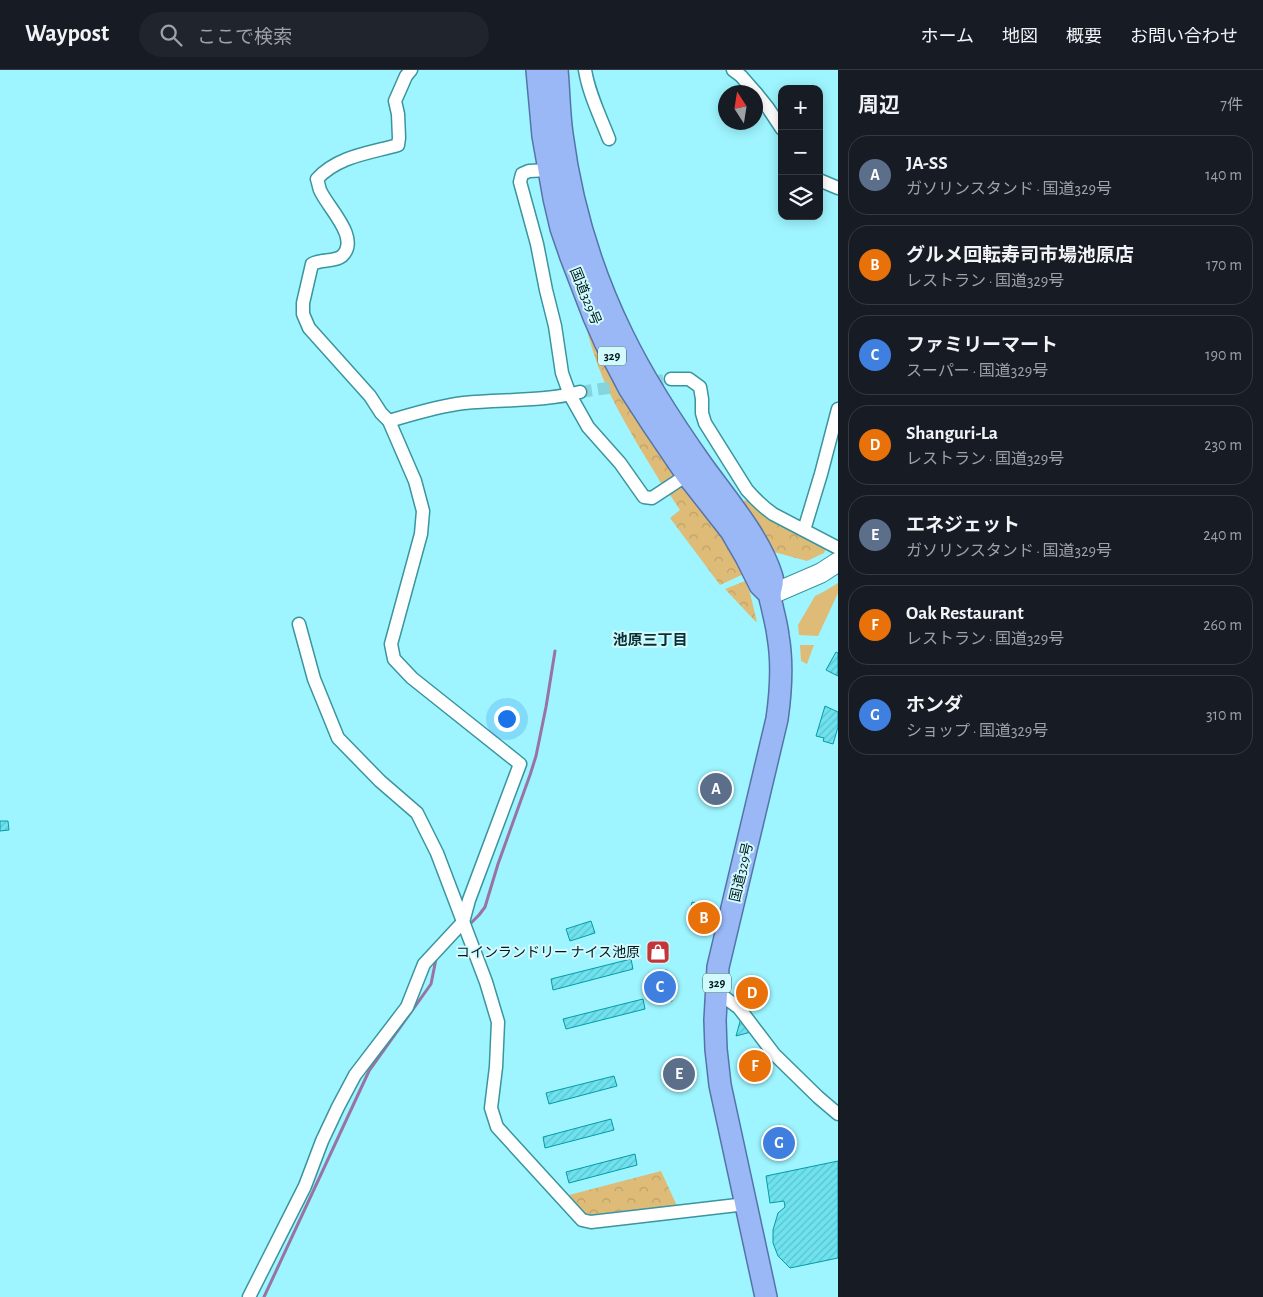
<!DOCTYPE html>
<html lang="ja">
<head>
<meta charset="utf-8">
<style>
	:root { --surface:#171b24; --page:#20242c; --text:#f1f3f6; --muted:#9ea1a6; --line:#363941; --accent:#c43538 }
	body { margin:0; font-family:"Alegreya Sans","Noto Sans JP",sans-serif; background:var(--page); color:var(--text) }
	.controls { position:absolute; right:15px; top:15px; display:grid; overflow:hidden; border-radius:10px; box-shadow:0 2px 12px #0003 }
	.controls button { width:45px; height:45px; display:grid; place-items:center; padding:0; border:0; border-bottom:1px solid var(--line); background:var(--surface); color:var(--text); font:25px sans-serif }
	.compass { position:absolute; left:718px; top:15px; width:45px; height:45px; border-radius:50%; background:var(--surface); box-shadow:0 2px 12px #0003; rotate:348deg }
	.you { position:absolute; left:506px; top:648px; width:18px; height:18px; margin:-12px; border:4px solid #fff; border-radius:50%; background:#1a73e8; box-shadow:0 0 0 8px #1a73e833 }
	.badge { display:grid; place-items:center; width:32px; height:32px; border-radius:50%; background:var(--accent); color:#fff; font-size:16px; font-weight:700 }
	.pin { position:absolute; translate:-50% -50%; border:2px solid #fff; box-shadow:0 1px 5px #0006 }
	.list { margin:0; padding:0; list-style:none }
	h2 { display:flex; justify-content:space-between; align-items:center; height:65px; margin:0; padding:0 20px; font-size:21px }
	h2 small { font-size:16px; font-weight:400; color:var(--muted) }
	.list li { display:grid; grid-template-columns:32px 1fr auto; gap:15px; align-items:center; box-sizing:border-box; height:80px; margin:0 10px 10px; padding:0 10px; border:1px solid var(--line); border-radius:20px }
	.list b { display:block; font-size:19px; white-space:nowrap }
	.list p { margin:0; font-size:16px; white-space:nowrap; color:var(--muted) }
	.list em { font-size:16px; font-style:normal; color:var(--muted) }
	.icon { flex:none; width:28px; height:28px; fill:none; stroke:currentColor; stroke-width:2; stroke-linecap:round; stroke-linejoin:round }
	.map { position:relative; flex:none; width:838px; height:1227px; overflow:hidden }
	header { display:flex; align-items:center; gap:30px; box-sizing:border-box; height:70px; padding:0 25px; background:var(--surface); border-bottom:1px solid var(--line) }
	header strong { font-size:24px }
	nav { display:flex; gap:28px; margin-inline-start:auto; font-size:18px }
	.search { width:350px; height:45px; background:var(--page); display:flex; align-items:center; gap:12px; box-sizing:border-box; padding:0 18px; border-radius:28px; color:var(--muted); font-size:19px }
	main { display:flex }
	aside { flex:1; background:var(--surface) }
	.map>svg:first-child { display:block }
	.grass { fill:#debc78 }
	.forest { fill:url(#forest-crowns) }
	.lines { fill:none; stroke-linecap:round; stroke-linejoin:round }
	.stream { stroke:#9873a3; stroke-width:3 }
	.building { fill:url(#building-hatch); stroke:#059aa6 }
	.minor-tunnel { stroke:#86d4dd; stroke-width:12; stroke-dasharray:12 6; stroke-linecap:butt }
	.minor-casing { stroke:#3b959e; stroke-width:15 }
	.secondary-casing { stroke:#3b959e; stroke-width:21 }
	.trunk-casing { stroke:#5474a7; stroke-width:24 }
	.minor { stroke:#fff; stroke-width:12 }
	.secondary { stroke:#fff; stroke-width:19 }
	.trunk { stroke:#9ab7f6; stroke-width:21 }
	.labels { text-anchor:middle; stroke-width:4; stroke-linejoin:round; paint-order:stroke }
	.shield { fill:#d1faff; stroke:#3f5c5f; stroke-width:1 }
	.shield-label { font-size:12px; font-weight:bold; fill:#01191b }
	.street-label { font-size:14px; fill:#01191b; stroke:#d1faff }
	.poi-label { font-size:14px; fill:#01191b; stroke:#d1faff; text-anchor:end }
	.neighbourhood-label { font-size:15px; font-weight:bold; fill:#083033; stroke:#d1faff }
</style>
</head>
<body>
<header>
<strong>Waypost</strong>
<div class="search"><svg class="icon" aria-label="search" viewBox="0 0 24 24"><circle cx="10" cy="10" r="6"/><path d="M15 15l6 6"/></svg>ここで検索</div>
<nav><a>ホーム</a><a>地図</a><a>概要</a><a>お問い合わせ</a></nav>
</header>
<main>
<div class="map">
<svg width="838" height="1227" viewBox="0 0 838 1227">
	<defs>
		<pattern id="forest-crowns" width="20" height="18" patternUnits="userSpaceOnUse" patternTransform="scale(1.25)"><rect width="20" height="18" fill="#debc78"/><path d="M2 6a3 3 0 1 1 6 0M12 15a3 3 0 1 1 6 0" fill="none" stroke="#bda167"/></pattern>
		<pattern id="building-hatch" width="6" height="6" patternUnits="userSpaceOnUse" patternTransform="scale(1.25)"><rect width="6" height="6" fill="#6ee2ee"/><path d="M-1 1l2-2M0 6l6-6M5 7l2-2" fill="none" stroke="#5ec1cc"/></pattern>
	</defs>
	<rect width="100%" height="100%" fill="#9ef5ff"/>
	<g class="grass">
		<polygon points="838,513 838,523 818,566 799,565 798,555 815,526 825,521"/>
		<polygon points="800,575 814,575 807,594 801,591"/>
	</g>
	<g class="forest">
		<path d="M581,237L679,406L663,416C640,378 614,338 598,296C591,277 586,257 581,237Z"/>
		<polygon points="682,412 707,443 746,503 720,515 670,448 680,440 668,422"/>
		<polygon points="748,430 763,444 826,479 824,483 807,491 774,482 769,477 760,460 743,431"/>
		<polygon points="745,511 750,523 757,552 755,551 725,519"/>
		<polygon points="661,1101 678,1138 592,1147 585,1145 569,1125"/>
	</g>
	<g class="lines">
		<g class="stream">
			<polyline points="468,856 479,845 485,837 498,794 530,705 536,686 546,637 555,581"/>
			<polyline points="264,1227 369,1001 431,914 436,889"/>
		</g>
	</g>
	<g class="building">
		<polygon points="836,582 838,583 838,606 826,600"/>
		<polygon points="825,636 838,642 838,657 833,674 823,671 824,668 816,666"/>
		<polygon points="0,751 8,751 9,760 0,761"/>
		<polygon points="692,832 714,837 710,856 688,851"/>
		<polygon points="591,851 595,863 570,871 566,859"/>
		<polygon points="662,875 664,889 654,890 653,876"/>
		<polygon points="631,889 633,899 553,920 551,909"/>
		<polygon points="667,900 672,931 653,933 649,903"/>
		<polygon points="643,929 645,939 566,959 563,949"/>
		<polygon points="741,948 751,962 736,966"/>
		<polygon points="614,1006 617,1016 549,1034 546,1023"/>
		<polygon points="611,1049 614,1060 545,1078 543,1067"/>
		<polygon points="635,1084 637,1095 569,1113 566,1102"/>
		<polygon points="838,1091 838,1188 790,1198 778,1186 773,1173 773,1160 778,1143 785,1137 784,1131 770,1133 766,1106"/>
	</g>
	<g class="lines">
		<polyline class="minor-tunnel" points="580,322 671,309"/>
		<g class="minor-casing">
			<g id="minor">
				<path d="M585,0C589,24 600,46 609,69"/>
				<polyline points="733,0 741,6 755,22"/>
				<polyline points="756,23 768,38 782,59"/>
				<polyline points="549,100 529,101 522,104 520,112 537,174 546,220 555,256 562,303 570,325 588,357 620,393 644,427 652,428 687,405"/>
				<polyline points="819,110 838,118"/>
				<path d="M671,309H689L700,317L702,329V343L705,353L747,420C755,429 763,437 773,444L838,478"/>
				<path d="M389,351C413,344 438,336 464,333C503,329 542,332 580,322"/>
				<polyline points="804,460 821,404 838,339"/>
				<polyline points="299,554 314,609 338,668 380,711 417,743 437,783 486,912 498,952 496,997 491,1038 497,1057 582,1150 591,1152 746,1134"/>
				<polyline points="716,921 739,938 774,984 818,1027 838,1044"/>
				<path d="M249,1227L305,1116L322,1071L338,1037L355,1005L407,937L424,894L463,852L469,830L520,694L412,608L394,589L391,574L421,464L423,441L415,411L389,351L381,343L370,326L309,258L303,244V233L312,194C321,189 335,192 342,186C361,168 327,137 320,120C319,117 318,112 317,109C338,86 370,83 398,75L399,68L398,44L395,31L406,6L411,0"/>
			</g>
		</g>
		<g class="secondary-casing">
			<polyline id="secondary" points="770,525 821,503 838,492"/>
		</g>
		<g class="trunk-casing">
			<g id="trunk">
				<polyline points="537,0 543,66 554,128 561,158 571,187 594,247 606,274 629,318 653,355 687,405 731,461 746,487 760,515 770,525"/>
				<path d="M557,0C559,21 559,43 562,64C571,134 592,203 623,266C645,311 673,354 702,395C725,427 761,469 772,507C774,513 770,519 770,525C770,529 771,533 772,536C774,546 777,556 778,566C783,594 781,621 777,649L718,897L715,950L716,979L720,1015L766,1227"/>
			</g>
		</g>
		<use href="#minor" class="minor"/>
		<use href="#secondary" class="secondary"/>
		<use href="#trunk" class="trunk"/>
	</g>
	<defs>
		<g id="shop-square" transform="scale(1.25)"><rect x="-9" y="-9" width="18" height="18" rx="4" fill="#c43538" stroke="#d1faff"/><path d="M-5-2.5h2.3a2.7 3.5 0 0 1 5.4 0H5L5.5 6h-11ZM-1.5-2.5h3a1.5 2.3 0 0 0-3 0Z" fill="#fff"/></g>
	</defs>
	<g fill-rule="evenodd">
		<use href="#shop-square" x="658" y="882"/>
	</g>
	<g class="labels">
		<g class="shield">
			<rect x="598" y="276.5" width="28" height="19" rx="4"/>
			<rect x="703" y="903.5" width="28" height="19" rx="4"/>
		</g>
		<g class="shield-label">
			<text x="612" y="290">329</text>
			<text x="717" y="917">329</text>
		</g>
		<g class="street-label">
			<text transform="translate(586 226) rotate(68)" y="5">国道329号</text>
			<text transform="translate(741 802) rotate(-77)" y="5">国道329号</text>
		</g>
		<g class="poi-label">
			<text x="640" y="887">コインランドリー ナイス池原</text>
		</g>
		<g class="neighbourhood-label">
			<text x="650" y="575">池原三丁目</text>
		</g>
	</g>
</svg>
<div class="controls">
<button>+</button>
<button>−</button>
<button><svg class="icon" aria-label="layers" viewBox="0 0 24 24"><path d="M12 4l9 5-9 5-9-5zM3 14l9 5 9-5"/></svg></button>
</div>
<svg class="compass" viewBox="-18 -18 36 36"><path d="M0-13l5 13h-10z" fill="#e53935"/><path d="M0 13l5-13h-10z" fill="#9ea1a6"/></svg>
<div class="you"></div>
<div class="pin badge" style="left:716px;top:719px;background:#5c6f8a">A</div>
<div class="pin badge" style="left:704px;top:848px;background:#e8710a">B</div>
<div class="pin badge" style="left:660px;top:917px;background:#3f7fe0">C</div>
<div class="pin badge" style="left:752px;top:923px;background:#e8710a">D</div>
<div class="pin badge" style="left:679px;top:1004px;background:#5c6f8a">E</div>
<div class="pin badge" style="left:755px;top:996px;background:#e8710a">F</div>
<div class="pin badge" style="left:779px;top:1073px;background:#3f7fe0">G</div>
</div>
<aside>
<h2>周辺<small>7件</small></h2>
<ul class="list">
<li><span class="badge" style="background:#5c6f8a">A</span><div><b>JA-SS</b><p>ガソリンスタンド · 国道329号</p></div><em>140 m</em></li>
<li><span class="badge" style="background:#e8710a">B</span><div><b>グルメ回転寿司市場池原店</b><p>レストラン · 国道329号</p></div><em>170 m</em></li>
<li><span class="badge" style="background:#3f7fe0">C</span><div><b>ファミリーマート</b><p>スーパー · 国道329号</p></div><em>190 m</em></li>
<li><span class="badge" style="background:#e8710a">D</span><div><b>Shanguri-La</b><p>レストラン · 国道329号</p></div><em>230 m</em></li>
<li><span class="badge" style="background:#5c6f8a">E</span><div><b>エネジェット</b><p>ガソリンスタンド · 国道329号</p></div><em>240 m</em></li>
<li><span class="badge" style="background:#e8710a">F</span><div><b>Oak Restaurant</b><p>レストラン · 国道329号</p></div><em>260 m</em></li>
<li><span class="badge" style="background:#3f7fe0">G</span><div><b>ホンダ</b><p>ショップ · 国道329号</p></div><em>310 m</em></li>
</ul>
</aside>
</main>
</body>
</html>
